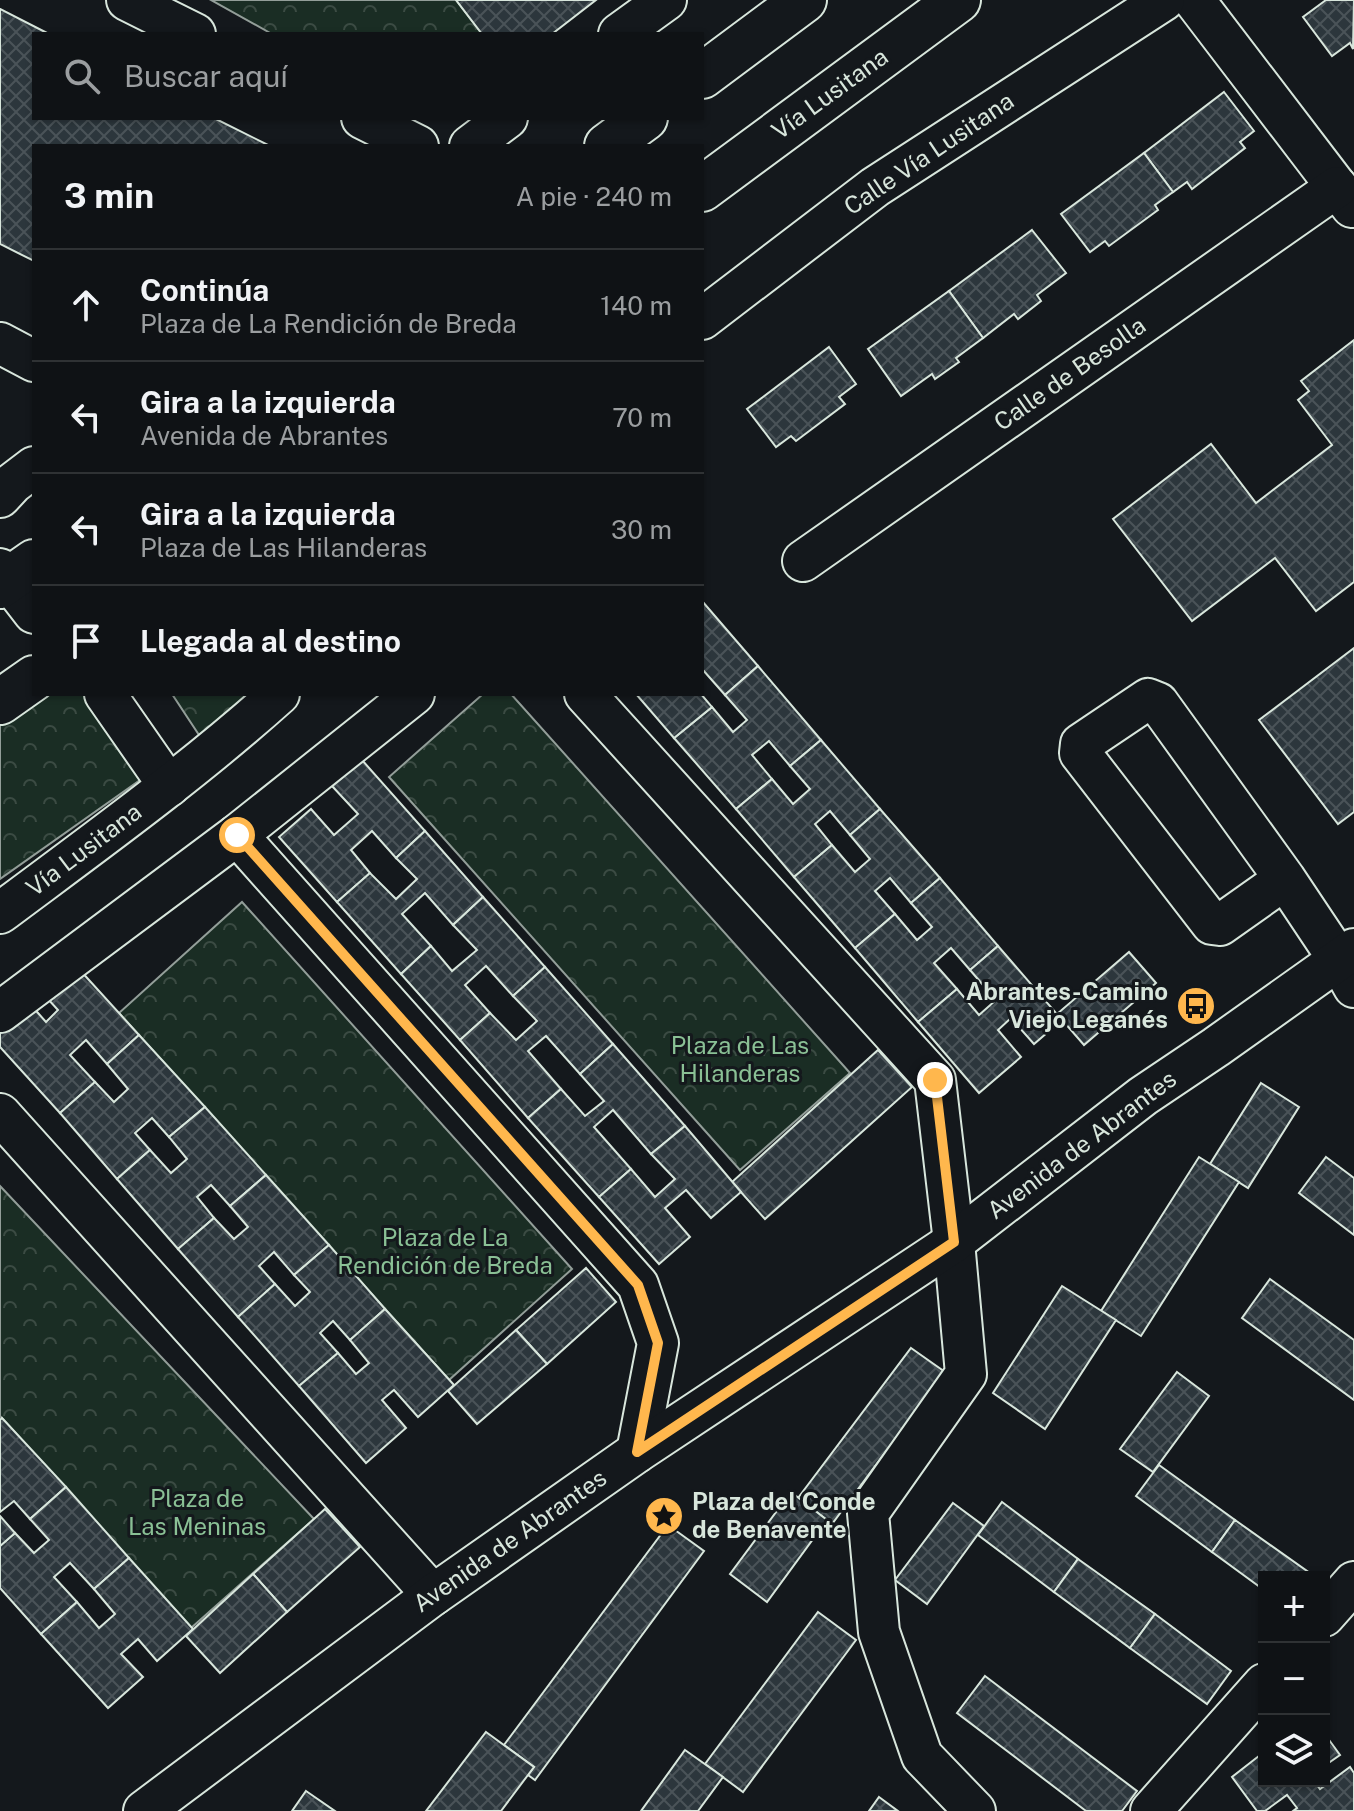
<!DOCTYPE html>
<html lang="es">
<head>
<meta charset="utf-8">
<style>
	:root { --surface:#0f1215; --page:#181b1e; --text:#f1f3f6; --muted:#9b9ea0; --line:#2f3234 }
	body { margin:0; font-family:"Public Sans",sans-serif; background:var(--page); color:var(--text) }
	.controls { position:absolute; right:24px; bottom:24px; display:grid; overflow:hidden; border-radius:0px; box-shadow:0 2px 6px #0004 }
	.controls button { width:72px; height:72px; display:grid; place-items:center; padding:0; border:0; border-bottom:2px solid var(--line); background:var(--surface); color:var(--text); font:40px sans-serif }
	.stop { position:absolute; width:24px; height:24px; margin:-18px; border:6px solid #ffb74d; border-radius:50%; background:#fff }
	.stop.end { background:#ffb74d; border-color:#fff; box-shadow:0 2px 8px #0008 }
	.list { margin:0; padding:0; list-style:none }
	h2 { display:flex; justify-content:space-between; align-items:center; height:104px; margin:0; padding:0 32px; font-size:34px }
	h2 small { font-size:26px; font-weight:400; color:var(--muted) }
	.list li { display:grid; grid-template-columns:52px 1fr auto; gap:24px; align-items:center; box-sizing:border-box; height:112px; padding:0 32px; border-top:2px solid var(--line) }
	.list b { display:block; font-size:30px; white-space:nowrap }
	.list p { margin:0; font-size:26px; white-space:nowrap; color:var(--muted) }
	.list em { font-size:26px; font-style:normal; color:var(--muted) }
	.icon { flex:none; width:44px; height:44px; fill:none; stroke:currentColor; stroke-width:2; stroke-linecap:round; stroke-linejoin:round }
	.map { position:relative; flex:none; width:1354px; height:1811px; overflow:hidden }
	.search { position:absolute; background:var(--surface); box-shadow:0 2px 6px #0004; left:32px; top:32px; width:672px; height:88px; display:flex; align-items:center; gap:20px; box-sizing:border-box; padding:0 28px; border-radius:0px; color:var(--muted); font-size:30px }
	.panel { position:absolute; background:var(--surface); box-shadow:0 2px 6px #0004; left:32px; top:144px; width:672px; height:552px; border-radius:0px }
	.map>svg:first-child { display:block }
	.forest { fill:url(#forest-crowns); stroke:#939e99; stroke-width:2 }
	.building { fill:url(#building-cross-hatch); stroke:#d8e6dc; stroke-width:2 }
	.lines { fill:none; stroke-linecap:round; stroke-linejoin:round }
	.minor-casing { stroke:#d8e6dc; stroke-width:44 }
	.major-casing { stroke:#d8e6dc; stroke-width:48 }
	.minor { stroke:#14181c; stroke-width:40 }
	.major { stroke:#14181c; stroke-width:44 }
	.route { stroke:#ffb74d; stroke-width:10 }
	.labels { text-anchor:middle; stroke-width:6; stroke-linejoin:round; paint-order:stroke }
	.street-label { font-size:24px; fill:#d8e6dc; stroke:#14181c }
	.poi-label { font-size:24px; font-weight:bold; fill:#d8e6dc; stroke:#14181c; text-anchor:end }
	.park-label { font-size:24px; fill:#8ac095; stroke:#14181c }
</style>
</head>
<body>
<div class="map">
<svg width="1354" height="1811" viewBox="0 0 1354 1811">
	<defs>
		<pattern id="forest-crowns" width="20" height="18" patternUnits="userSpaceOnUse" patternTransform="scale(2)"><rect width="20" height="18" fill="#1a2d24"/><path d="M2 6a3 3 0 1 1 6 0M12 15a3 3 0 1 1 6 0" fill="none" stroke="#3b4b43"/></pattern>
		<pattern id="building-cross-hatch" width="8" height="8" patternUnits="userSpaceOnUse" patternTransform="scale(2)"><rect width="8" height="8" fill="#2c363c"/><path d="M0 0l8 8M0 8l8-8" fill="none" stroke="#4a5358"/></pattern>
	</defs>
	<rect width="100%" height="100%" fill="#14181c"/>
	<g class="forest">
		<polygon points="211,0 456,0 482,34 272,34"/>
		<polygon points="41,694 98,694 157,768 0,879 0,723"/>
		<polygon points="172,694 252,694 201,738"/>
		<polygon points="483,694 511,694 850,1073 740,1170 389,777"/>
		<polygon points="242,902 572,1269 449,1380 119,1013"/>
		<polygon points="0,1186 314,1519 191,1628 0,1416"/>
	</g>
	<g class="building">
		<polygon points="456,0 596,0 552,34 482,34"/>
		<polygon points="1326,0 1354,0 1353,49 1350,43 1332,56 1303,17"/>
		<polygon points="0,9 49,34 34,34 34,118 214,118 270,146 34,146 34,261 0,244"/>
		<polygon points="1224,92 1254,131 1240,142 1245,148 1192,189 1187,182 1173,192 1144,153"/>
		<polygon points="1144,153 1173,192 1155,205 1158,210 1109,246 1105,241 1090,252 1061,214"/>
		<polygon points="1032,230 1066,273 1037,295 1041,301 1018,319 1014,314 983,338 949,291"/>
		<polygon points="949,291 983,338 956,358 959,362 935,379 932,374 901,396 868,349"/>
		<polygon points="1354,340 1354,582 1316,611 1275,558 1192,621 1113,519 1211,444 1256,503 1332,445 1298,400 1309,391 1301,381"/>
		<polygon points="829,347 856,384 839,397 845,404 796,441 791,436 776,447 747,409"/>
		<polygon points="702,601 758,666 725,695 703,670 702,671"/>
		<polygon points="1354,648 1354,812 1338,824 1259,720"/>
		<polygon points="758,666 821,740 790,766 769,741 752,755 772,779 736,809 674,738 712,707 733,732 747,720 725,695"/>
		<polygon points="636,694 701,694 712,707 674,738"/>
		<polygon points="821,740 880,809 850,835 830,811 815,824 832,845 794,877 736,809 772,779 793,804 810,789 790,766"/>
		<polygon points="362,760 425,831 396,858 372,831 351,850 370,873 337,902 279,837 311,809 334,835 358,814 332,786"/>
		<polygon points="880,809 940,878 911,903 890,878 875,891 895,914 855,948 794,877 832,845 855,872 870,859 850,835"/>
		<polygon points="425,831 483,897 453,925 425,893 402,914 431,946 401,974 337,902 370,873 396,899 417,879 396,858"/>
		<polygon points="940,878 998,946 970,970 951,948 934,963 957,989 918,1022 855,948 895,914 917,940 932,927 911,903"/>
		<polygon points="483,897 545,967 513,996 486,966 465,985 490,1013 460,1040 401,974 431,946 452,971 477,950 453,925"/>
		<polygon points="998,946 1062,1020 1034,1044 1011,1018 998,1030 1021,1057 979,1093 918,1022 957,989 979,1015 996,1000 970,970"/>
		<polygon points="1129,952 1156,983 1084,1045 1057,1014"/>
		<polygon points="545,967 613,1044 580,1074 546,1036 528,1051 561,1089 528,1118 460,1040 490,1013 516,1040 537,1021 513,996"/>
		<polygon points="79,969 139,1035 107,1064 86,1040 70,1055 95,1082 60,1113 0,1047 0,1033 31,1005 46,1022 58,1010 47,998"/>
		<polygon points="139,1035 205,1107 169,1137 152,1118 135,1133 150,1150 117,1179 60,1113 95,1082 114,1102 128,1089 107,1064"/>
		<polygon points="613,1044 685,1126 651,1154 613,1110 594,1127 631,1169 599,1197 528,1118 561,1089 585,1116 604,1101 580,1074"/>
		<polygon points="878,1050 912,1087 765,1219 732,1182"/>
		<polygon points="1261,1083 1299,1107 1248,1188 1210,1164"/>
		<polygon points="205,1107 266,1175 230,1206 211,1185 197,1197 214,1218 178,1249 117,1179 150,1150 171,1173 187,1159 169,1137"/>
		<polygon points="685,1126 741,1192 711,1218 686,1190 665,1208 690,1237 659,1264 599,1197 631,1169 655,1197 675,1179 651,1154"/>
		<polygon points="1199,1157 1239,1182 1141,1336 1101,1311"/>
		<polygon points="1326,1157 1354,1178 1354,1235 1299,1193"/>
		<polygon points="266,1175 329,1245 294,1275 274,1252 259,1266 275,1284 238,1317 178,1249 214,1218 234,1239 248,1227 230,1206"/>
		<polygon points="329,1245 385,1309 350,1340 333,1321 320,1333 338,1353 299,1386 238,1317 275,1284 295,1306 310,1292 294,1275"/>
		<polygon points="586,1268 616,1302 547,1364 516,1330"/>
		<polygon points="1270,1279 1354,1340 1354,1400 1242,1318"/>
		<polygon points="1062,1286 1116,1320 1045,1429 993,1393"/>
		<polygon points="385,1309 454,1385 418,1417 394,1390 382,1400 406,1428 366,1463 299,1386 338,1353 356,1374 369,1363 350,1340"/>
		<polygon points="516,1330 547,1364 477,1424 448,1391"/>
		<polygon points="911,1348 945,1372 832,1524 798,1498"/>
		<polygon points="1177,1372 1209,1396 1153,1472 1120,1449"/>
		<polygon points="2,1418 66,1487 30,1519 14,1501 0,1512 0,1420"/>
		<polygon points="1159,1465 1235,1520 1212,1552 1136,1496"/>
		<polygon points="66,1487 129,1558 94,1589 70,1563 54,1577 77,1602 41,1634 0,1588 0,1546 15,1533 34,1553 49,1540 30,1519"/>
		<polygon points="791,1492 827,1520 767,1602 730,1574"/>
		<polygon points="1002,1502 1078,1559 1054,1592 978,1535"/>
		<polygon points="953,1503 984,1526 927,1604 895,1580"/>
		<polygon points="325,1509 360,1547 287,1612 253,1574"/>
		<polygon points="0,1516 15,1533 0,1546"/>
		<polygon points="1235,1520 1314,1576 1313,1577 1264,1577 1264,1590 1212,1552"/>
		<polygon points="668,1525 704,1551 535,1780 528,1775 534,1767 504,1745"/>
		<polygon points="129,1558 193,1629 157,1661 138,1639 121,1654 143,1677 108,1708 41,1634 77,1602 99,1628 115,1614 94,1589"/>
		<polygon points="1078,1559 1155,1614 1130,1648 1054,1592"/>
		<polygon points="253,1574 287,1612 220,1673 186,1636"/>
		<polygon points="818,1612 856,1640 743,1792 705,1764"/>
		<polygon points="1155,1614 1231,1671 1207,1704 1130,1648"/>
		<polygon points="985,1676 1137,1791 1122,1811 1086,1811 957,1713"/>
		<polygon points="486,1732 534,1767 501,1811 426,1811"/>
		<polygon points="1324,1733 1340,1755 1324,1766"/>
		<polygon points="685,1750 723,1777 698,1811 641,1811"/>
		<polygon points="1264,1752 1264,1781 1314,1781 1320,1789 1350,1767 1354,1773 1354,1811 1293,1811 1297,1808 1287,1795 1265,1811 1257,1811 1232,1777"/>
		<polygon points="306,1791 335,1811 292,1811"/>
		<polygon points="879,1797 898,1811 869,1811"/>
	</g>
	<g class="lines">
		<g class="minor-casing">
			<g id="minor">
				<polyline points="127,0 195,34"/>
				<polyline points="1194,0 1352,207"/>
				<polyline points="619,34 666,0"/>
				<polyline points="362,118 418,146"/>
				<polyline points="470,146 507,118"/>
				<polyline points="702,319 875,187 1164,0"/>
				<polyline points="0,343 34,361"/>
				<polyline points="0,497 13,483 34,467"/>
				<polyline points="803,561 1337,187"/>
				<polyline points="0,569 34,613"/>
				<polyline points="105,694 169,786"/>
				<polyline points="585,694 935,1080 954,1242 966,1374 868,1513 879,1632 922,1756 975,1811"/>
				<polyline points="237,835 638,1285 658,1343 637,1452"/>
				<polyline points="1285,879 1220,925 1212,924 1080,753 1081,744 1148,699 1158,703 1285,879 1339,960 1354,987"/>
				<path d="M0,913C95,842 191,773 279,694"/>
				<polyline points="0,1012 237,835 414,694"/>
				<polyline points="0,1114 433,1595"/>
				<polyline points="1324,1616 1354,1582"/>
				<polyline points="144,1811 433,1595 637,1452 954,1242 1143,1096 1216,1047 1354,949"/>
				<polyline points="1151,1811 1264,1684"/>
			</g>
		</g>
		<g class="major-casing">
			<g id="major">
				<polyline points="702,76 804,0"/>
				<polyline points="607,146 645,118"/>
				<polyline points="702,189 958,0"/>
				<polyline points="0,586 34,562"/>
				<polyline points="0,702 34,678"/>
			</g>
		</g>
		<use href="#minor" class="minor"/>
		<use href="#major" class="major"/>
	</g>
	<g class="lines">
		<polyline class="route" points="237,835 638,1285 658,1343 637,1452 954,1242 935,1080"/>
	</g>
	<defs>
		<g id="bus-disc" transform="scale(2)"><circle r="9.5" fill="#ffb74d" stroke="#14181c"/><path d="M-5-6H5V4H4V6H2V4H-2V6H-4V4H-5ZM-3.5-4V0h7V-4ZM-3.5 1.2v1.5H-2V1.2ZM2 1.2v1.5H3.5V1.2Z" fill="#111"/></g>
		<g id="sight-disc" transform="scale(2)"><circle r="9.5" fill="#ffb74d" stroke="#14181c"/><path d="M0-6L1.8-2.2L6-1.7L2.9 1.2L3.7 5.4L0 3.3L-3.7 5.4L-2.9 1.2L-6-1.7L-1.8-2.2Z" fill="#111"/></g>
	</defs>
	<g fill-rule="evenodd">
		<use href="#bus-disc" x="1196" y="1006"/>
		<use href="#sight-disc" x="664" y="1516"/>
	</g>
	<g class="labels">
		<g class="street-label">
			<text transform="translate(830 94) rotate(-36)" y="8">Vía Lusitana</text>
			<text transform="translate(929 154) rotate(-34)" y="8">Calle Vía Lusitana</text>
			<text transform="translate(1070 374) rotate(-35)" y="8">Calle de Besolla</text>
			<text transform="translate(84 850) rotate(-37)" y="8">Vía Lusitana</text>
			<text transform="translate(1082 1145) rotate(-37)" y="8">Avenida de Abrantes</text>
			<text transform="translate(510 1541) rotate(-35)" y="8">Avenida de Abrantes</text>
		</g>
		<g class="poi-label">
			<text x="1168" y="1000">Abrantes-Camino<tspan x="1168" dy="28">Viejo Leganés</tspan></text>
			<text x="692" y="1510" text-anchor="start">Plaza del Conde<tspan x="692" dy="28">de Benavente</tspan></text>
		</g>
		<g class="park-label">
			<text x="740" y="1054">Plaza de Las<tspan x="740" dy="28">Hilanderas</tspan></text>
			<text x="445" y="1246">Plaza de La<tspan x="445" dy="28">Rendición de Breda</tspan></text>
			<text x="197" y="1507">Plaza de<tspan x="197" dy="28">Las Meninas</tspan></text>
		</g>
	</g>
</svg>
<div class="controls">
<button>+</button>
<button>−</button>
<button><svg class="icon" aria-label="layers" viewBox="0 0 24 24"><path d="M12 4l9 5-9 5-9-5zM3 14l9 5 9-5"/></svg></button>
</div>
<div class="stop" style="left:237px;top:835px"></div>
<div class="stop end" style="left:935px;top:1080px"></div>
<div class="search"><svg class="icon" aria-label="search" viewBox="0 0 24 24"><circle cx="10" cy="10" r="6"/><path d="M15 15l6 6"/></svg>Buscar aquí</div>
<section class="panel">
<h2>3 min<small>A pie · 240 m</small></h2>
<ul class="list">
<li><svg class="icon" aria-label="ahead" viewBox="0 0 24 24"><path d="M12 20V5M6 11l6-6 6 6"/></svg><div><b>Continúa</b><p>Plaza de La Rendición de Breda</p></div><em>140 m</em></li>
<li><svg class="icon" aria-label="left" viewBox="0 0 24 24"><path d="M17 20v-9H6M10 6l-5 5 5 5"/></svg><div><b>Gira a la izquierda</b><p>Avenida de Abrantes</p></div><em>70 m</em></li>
<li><svg class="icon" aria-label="left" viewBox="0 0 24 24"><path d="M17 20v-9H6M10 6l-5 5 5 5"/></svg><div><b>Gira a la izquierda</b><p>Plaza de Las Hilanderas</p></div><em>30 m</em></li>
<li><svg class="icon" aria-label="arrive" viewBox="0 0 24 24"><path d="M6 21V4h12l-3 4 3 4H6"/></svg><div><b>Llegada al destino</b></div></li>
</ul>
</section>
</div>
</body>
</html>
